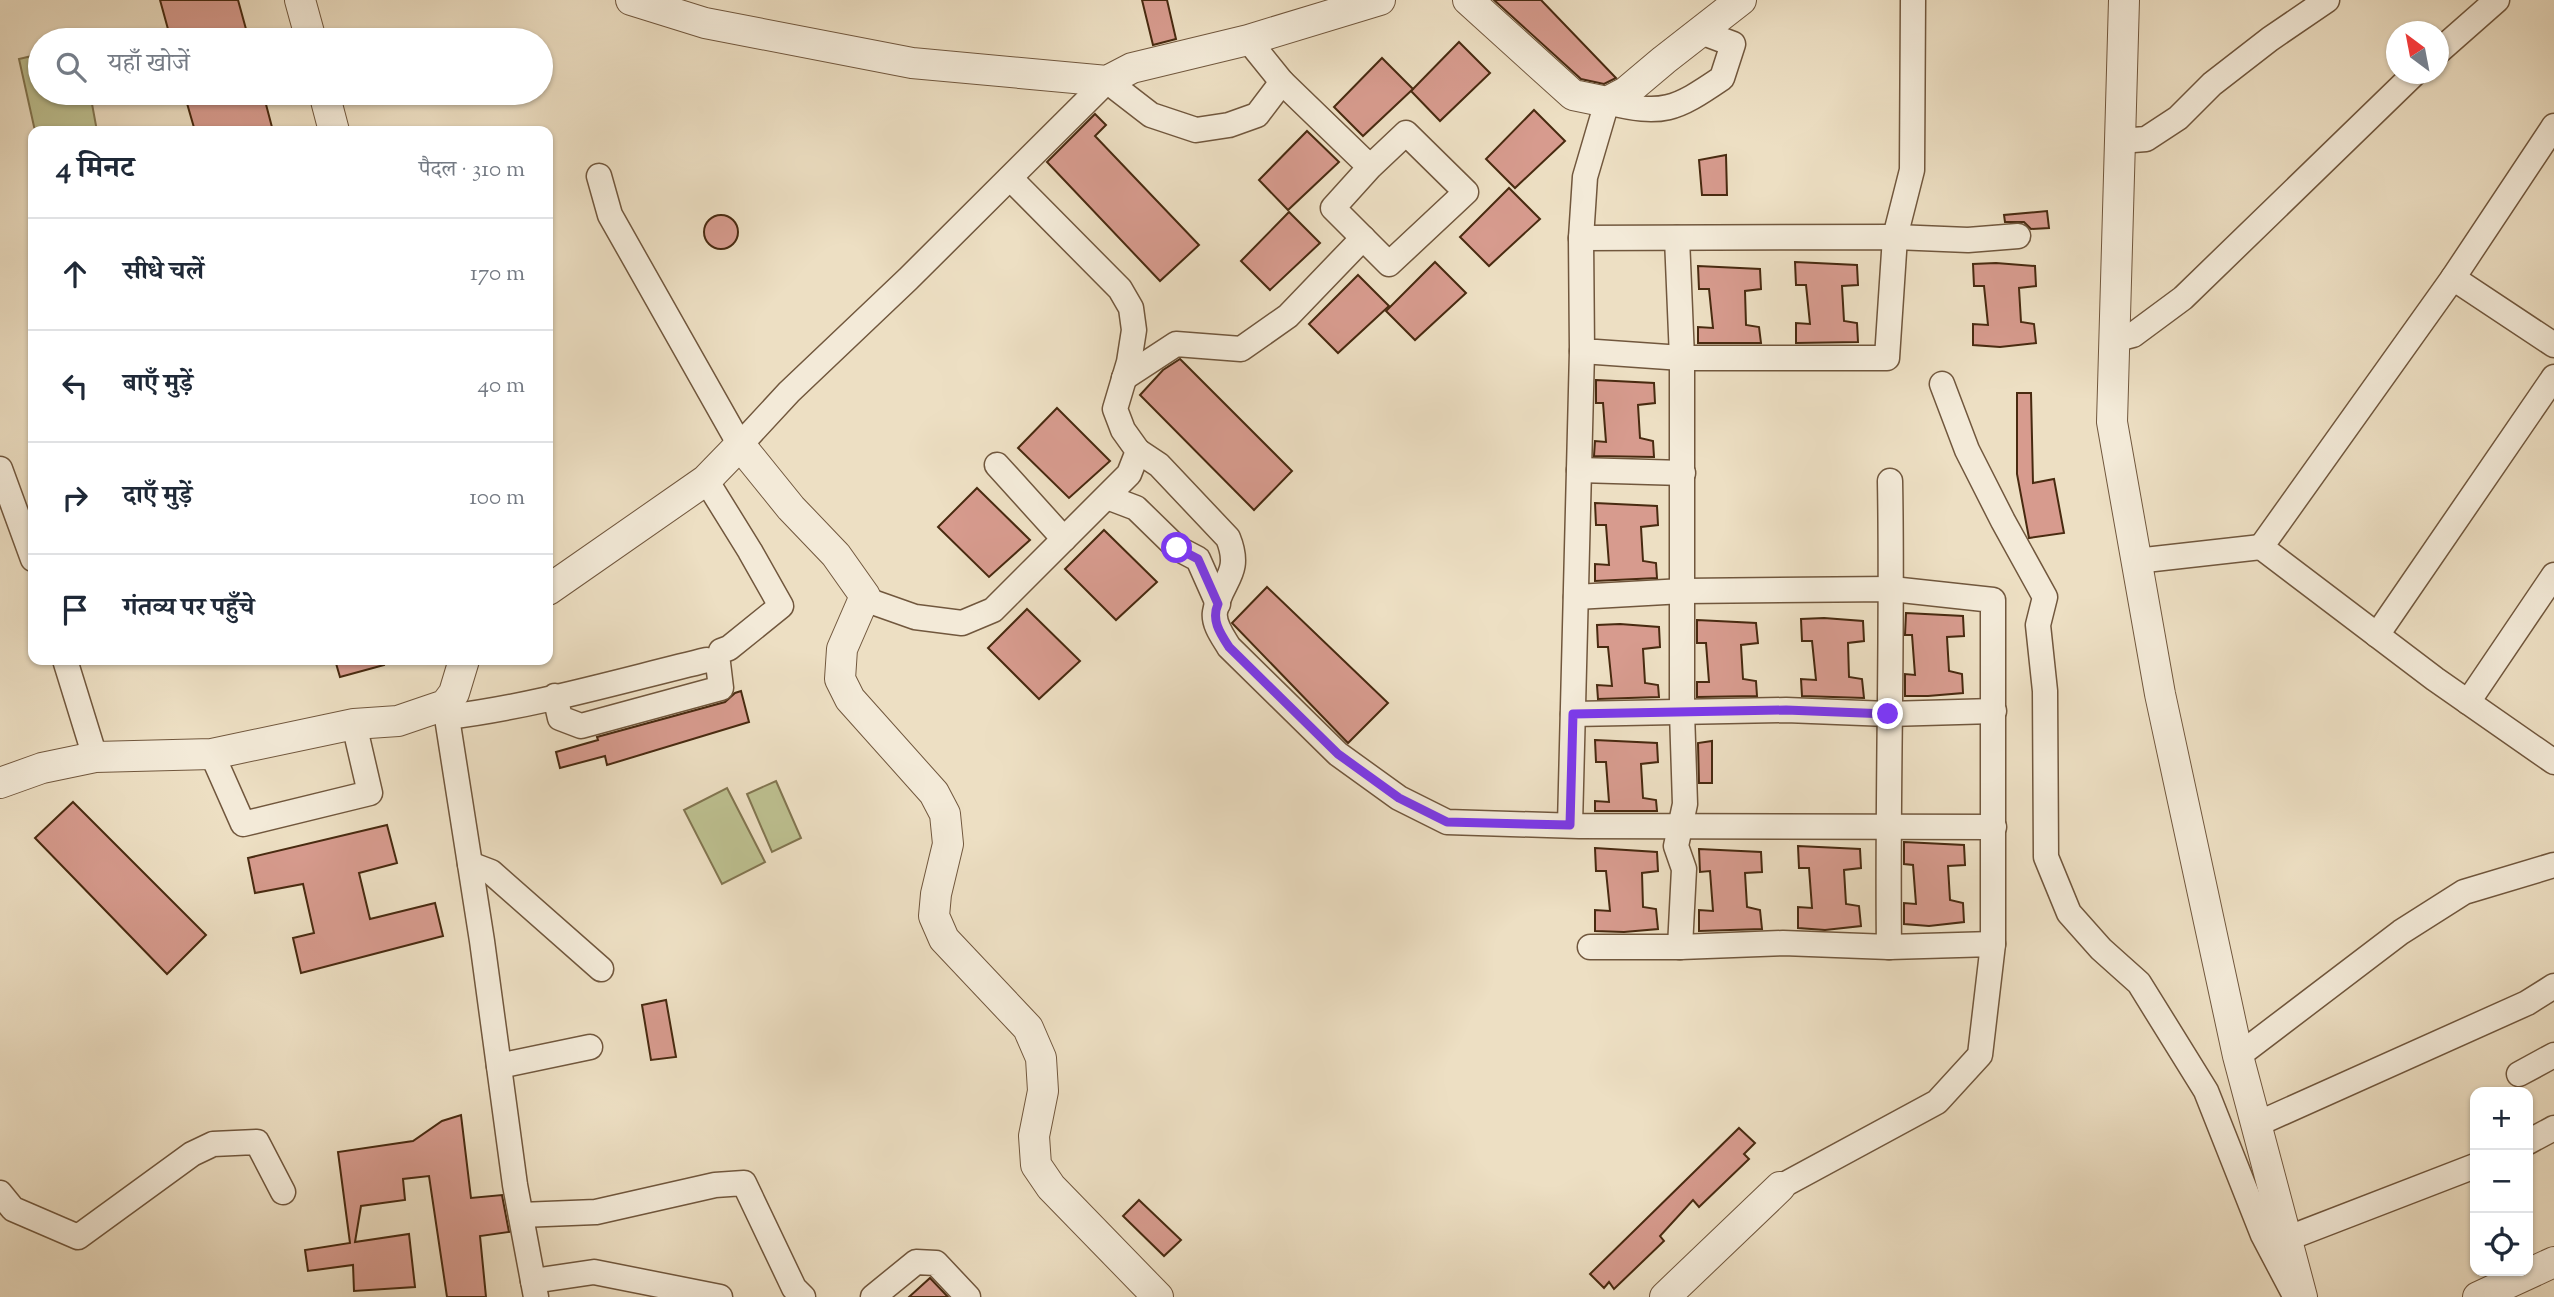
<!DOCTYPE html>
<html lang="hi">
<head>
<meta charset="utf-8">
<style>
	:root { --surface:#fff; --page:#f6f6f7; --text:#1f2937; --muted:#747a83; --line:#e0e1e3 }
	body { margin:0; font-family:"Sorts Mill Goudy","Noto Serif Devanagari",serif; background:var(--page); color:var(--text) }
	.controls { position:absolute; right:21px; bottom:21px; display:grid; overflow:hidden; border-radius:14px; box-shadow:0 2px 5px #0004 }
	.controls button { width:63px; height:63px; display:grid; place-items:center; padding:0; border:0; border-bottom:2px solid var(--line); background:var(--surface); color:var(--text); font:35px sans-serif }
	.compass { position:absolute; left:2386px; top:21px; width:63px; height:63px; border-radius:50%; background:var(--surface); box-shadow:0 2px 5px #0004; rotate:328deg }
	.stop { position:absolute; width:21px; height:21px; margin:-16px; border:5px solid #7c3aed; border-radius:50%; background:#fff }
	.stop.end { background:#7c3aed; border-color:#fff; box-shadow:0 2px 7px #0008 }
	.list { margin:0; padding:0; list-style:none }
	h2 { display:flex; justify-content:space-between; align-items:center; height:91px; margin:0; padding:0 28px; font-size:30px }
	h2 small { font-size:23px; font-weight:400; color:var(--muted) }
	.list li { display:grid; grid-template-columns:46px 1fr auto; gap:21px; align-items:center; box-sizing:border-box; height:112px; padding:0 28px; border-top:2px solid var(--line) }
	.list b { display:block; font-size:26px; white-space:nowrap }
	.list em { font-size:23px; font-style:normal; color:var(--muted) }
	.icon { flex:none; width:38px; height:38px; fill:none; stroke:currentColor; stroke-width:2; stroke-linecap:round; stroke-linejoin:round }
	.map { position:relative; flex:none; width:2554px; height:1297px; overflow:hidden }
	.search { position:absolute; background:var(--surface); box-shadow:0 2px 5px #0004; left:28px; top:28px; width:525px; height:77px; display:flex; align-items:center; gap:18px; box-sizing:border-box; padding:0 24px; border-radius:38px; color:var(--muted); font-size:26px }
	.panel { position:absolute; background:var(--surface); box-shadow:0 2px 5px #0004; left:28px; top:126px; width:525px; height:539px; border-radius:14px }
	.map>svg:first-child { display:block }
	.green { fill:#bdc090; stroke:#827550; stroke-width:2 }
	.building { fill:#d79b8e; stroke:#482a10; stroke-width:2 }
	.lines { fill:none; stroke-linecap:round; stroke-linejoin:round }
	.minor-casing { stroke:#71573d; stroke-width:27 }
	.tertiary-casing { stroke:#71573d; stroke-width:32 }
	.minor { stroke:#f3ead8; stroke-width:24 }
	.tertiary { stroke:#f3ead8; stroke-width:30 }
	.route { stroke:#7c3aed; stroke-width:9 }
</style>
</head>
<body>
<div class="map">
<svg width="2554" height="1297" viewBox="0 0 2554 1297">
	<rect width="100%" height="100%" fill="#eddfc3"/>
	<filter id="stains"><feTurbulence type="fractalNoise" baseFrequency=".00286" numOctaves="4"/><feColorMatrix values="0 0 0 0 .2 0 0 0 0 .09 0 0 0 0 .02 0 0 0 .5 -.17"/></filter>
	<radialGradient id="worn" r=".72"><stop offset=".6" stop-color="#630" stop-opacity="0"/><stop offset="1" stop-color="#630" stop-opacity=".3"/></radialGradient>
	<g class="green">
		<polygon points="40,54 40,93 90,93 97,131 35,131 19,59"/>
		<polygon points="776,781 801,838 772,852 747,794"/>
		<polygon points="727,788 765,862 722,884 684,810"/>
	</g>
	<g class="building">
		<polygon points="160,0 238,0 249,40 171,40"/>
		<polygon points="1142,0 1167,0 1176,39 1153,45"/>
		<polygon points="1494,0 1541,0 1616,78 1604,84 1581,79"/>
		<polygon points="1459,42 1490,73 1440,121 1411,91"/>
		<polygon points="1382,58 1413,89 1363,136 1334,107"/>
		<polygon points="184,93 263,93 273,131 195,131"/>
		<polygon points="1534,110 1565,141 1515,188 1486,159"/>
		<polygon points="1095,114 1106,125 1095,136 1199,245 1160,281 1047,162"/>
		<polygon points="1307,131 1339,162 1288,210 1259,180"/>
		<polygon points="1726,155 1727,195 1702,195 1699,160"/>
		<polygon points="1509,188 1540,219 1489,266 1460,237"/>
		<polygon points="2047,211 2049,228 2031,229 2024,222 2005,222 2004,215"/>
		<polygon points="1289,212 1320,243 1270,290 1241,261"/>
		<circle cx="721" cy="232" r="17"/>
		<polygon points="1435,262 1466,293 1415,340 1386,311"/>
		<polygon points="1795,262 1857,265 1858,285 1842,286 1844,321 1857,323 1858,342 1796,343 1796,323 1810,324 1806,285 1796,285"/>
		<polygon points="1996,263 2035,266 2036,286 2019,288 2021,322 2034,324 2036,343 2000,347 1973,345 1973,324 1988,325 1984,286 1974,286 1973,264"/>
		<polygon points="1698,266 1760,269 1761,289 1745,291 1746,325 1759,327 1761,343 1698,343 1698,327 1713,328 1709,289 1699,289"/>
		<polygon points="1358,275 1389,306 1338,353 1309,324"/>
		<polygon points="1180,359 1292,471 1254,510 1140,395 1163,370"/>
		<polygon points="1596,380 1654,383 1655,403 1638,405 1640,438 1653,441 1654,457 1594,456 1595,441 1606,442 1603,403 1596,403"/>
		<polygon points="2017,393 2031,393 2033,483 2054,479 2064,533 2029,538 2017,474"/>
		<polygon points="1057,408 1110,461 1069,498 1018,448"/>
		<polygon points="977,488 1030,540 989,577 938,527"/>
		<polygon points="1595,503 1657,506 1658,525 1641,527 1643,561 1656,563 1657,578 1595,581 1595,564 1609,565 1606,525 1596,525"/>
		<polygon points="1104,530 1157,582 1116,620 1065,569"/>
		<polygon points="1267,587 1388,703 1348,743 1232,623"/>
		<polygon points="1027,609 1080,661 1039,699 988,648"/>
		<polygon points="1906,613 1963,616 1964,636 1947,637 1949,671 1962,674 1963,693 1928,696 1905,696 1905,674 1915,675 1912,635 1905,635"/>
		<polygon points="1824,618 1863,621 1864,641 1848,643 1849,677 1862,679 1864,698 1802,696 1801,679 1816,680 1812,641 1802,641 1801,619"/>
		<polygon points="1697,620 1756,623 1758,643 1741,645 1743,679 1756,681 1757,696 1697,697 1697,682 1709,682 1706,643 1697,643"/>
		<polygon points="1620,624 1659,627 1660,647 1643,649 1645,683 1658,685 1659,697 1598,699 1597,685 1612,686 1608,647 1598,647 1597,625"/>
		<polygon points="335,660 383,660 384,665 340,677"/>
		<polygon points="741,691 749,722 607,765 605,756 560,768 556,752 598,740 597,737 725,702 735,693"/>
		<polygon points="1595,740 1657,743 1658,762 1641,764 1643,798 1656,800 1657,811 1595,811 1595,801 1609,802 1606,762 1596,762"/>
		<polygon points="1712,741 1712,783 1699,783 1698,743"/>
		<polygon points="73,802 206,935 167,974 35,838"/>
		<polygon points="387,825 397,863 359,873 370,919 435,903 443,936 301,973 293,938 314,933 303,884 255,893 248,858"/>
		<polygon points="1904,842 1964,845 1965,865 1948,866 1950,900 1963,903 1964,922 1929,926 1904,924 1904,903 1916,904 1913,865 1904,864"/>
		<polygon points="1798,846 1860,849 1861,868 1844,870 1846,904 1859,906 1861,926 1825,930 1798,928 1798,907 1812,908 1809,868 1799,868"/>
		<polygon points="1595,848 1657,852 1658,871 1642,873 1643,907 1656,909 1658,929 1624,932 1595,931 1595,910 1610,911 1606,871 1596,871"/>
		<polygon points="1699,849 1761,852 1762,872 1745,873 1747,907 1760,910 1762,929 1699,931 1699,910 1713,911 1710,871 1700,872"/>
		<polygon points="666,1000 676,1057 651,1060 642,1005"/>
		<polygon points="461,1115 471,1198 502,1195 509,1232 480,1236 486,1297 447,1297 429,1176 403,1179 405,1200 361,1206 355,1242 409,1234 415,1287 354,1291 353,1265 308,1271 305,1250 350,1243 338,1152 413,1141 442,1121"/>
		<polygon points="1739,1128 1755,1143 1744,1154 1749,1159 1699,1207 1693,1200 1660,1236 1664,1241 1614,1289 1609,1282 1604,1288 1590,1274"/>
		<polygon points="1139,1200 1181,1240 1164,1256 1123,1216"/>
		<polygon points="930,1278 948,1297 909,1297"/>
	</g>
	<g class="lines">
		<g class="minor-casing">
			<g id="minor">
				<path d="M1701,32L1733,44L1722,78C1675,110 1663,116 1607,102L1585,177L1581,238L1582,351L1682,358H1887L1895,237L1912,170L1913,0"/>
				<polyline points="1248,40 1282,82 1370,167 1333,208 1389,264 1466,192 1406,133 1370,167"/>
				<polyline points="2438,52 2497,0"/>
				<polyline points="2554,126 2453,278 2261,547 2435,679 2554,762"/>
				<polyline points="2120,141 2146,139 2178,118 2212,84 2270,39 2327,0"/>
				<polyline points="599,176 610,215 740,445 789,392 908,279 1107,81 1151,115 1196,130 1229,125 1257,115 1282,82"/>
				<polyline points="1581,238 1895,237 1968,240 2018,236"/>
				<polyline points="2453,278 2554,345"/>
				<polyline points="2114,340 2133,335 2183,298 2414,74"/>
				<polyline points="1124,378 1176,344 1241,349 1288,316 1363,238"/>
				<polyline points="1942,384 1967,450 2003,521 2045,597 2038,625 2045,691 2046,857 2069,913 2101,949 2139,983 2206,1091 2263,1235 2292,1290"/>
				<path d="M1138,451L1159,465L1228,538C1243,575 1220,580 1215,612C1213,624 1223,637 1229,647L1338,754L1399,798L1447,822L1579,826L1994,827"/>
				<polyline points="997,465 1064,539"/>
				<polyline points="0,469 33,559"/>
				<polyline points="1579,470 1683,473"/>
				<polyline points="706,480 750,551 781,606 729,648 721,651"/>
				<polyline points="1107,497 1136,508 1177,548 1198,559 1218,604"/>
				<polyline points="2136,561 2261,547"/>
				<polyline points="1576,597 1683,591 1892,589 1993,600 1993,944"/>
				<polyline points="864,599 915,617 962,623 993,610 1129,474 1138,451 1123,430 1115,409 1129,362 1134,330 1131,308 1120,289 1010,178"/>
				<polyline points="2377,635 2554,377"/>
				<polyline points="65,660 95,757"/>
				<polyline points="2468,702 2554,575"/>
				<polyline points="445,705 482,941 515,1185 536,1297"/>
				<polyline points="1573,714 1786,710 1888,714 1994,711"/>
				<path d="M447,717C532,707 623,680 707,660L718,663L721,688L581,726L560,718L555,696"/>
				<polyline points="212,754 243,824 370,793 354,724"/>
				<polyline points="1570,825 1582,351"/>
				<polyline points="470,864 491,872 601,969"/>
				<polyline points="1590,947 1680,947 1684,869 1676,846 1685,804 1682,712 1682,358 1677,238"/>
				<polyline points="1680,947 1783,943 1889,947 1993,944 1980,1055 1937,1102 1780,1187"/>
				<path d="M1889,947C1887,791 1893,636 1890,481"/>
				<polyline points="2238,1056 2401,932 2464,892 2554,865"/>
				<polyline points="499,1066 590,1047"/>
				<polyline points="2519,1074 2554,1055"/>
				<polyline points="2255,1125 2527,1003 2554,986"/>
				<polyline points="2528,1142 2554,1128"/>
				<polyline points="0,1193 13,1209 78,1237 192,1154 213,1144 257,1142 283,1192"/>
				<polyline points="521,1215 596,1212 715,1185 744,1183 794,1288 803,1297"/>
				<polyline points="2286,1239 2475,1166"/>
				<polyline points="533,1281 594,1272 720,1297"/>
				<polyline points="873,1297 916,1262 936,1263 968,1297"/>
			</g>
		</g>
		<g class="tertiary-casing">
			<g id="tertiary">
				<polyline points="300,0 311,40"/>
				<polyline points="631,0 705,23 912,63 1107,81 1132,68 1248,40 1380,0"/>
				<polyline points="1468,0 1573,95 1607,102 1626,92 1664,60 1741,0"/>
				<polyline points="2124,0 2112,422 2160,694 2238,1056 2302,1297"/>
				<polyline points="324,93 334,131"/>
				<polyline points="548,590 706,480 740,445 791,508 836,555 865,596 842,649 840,679 850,699 934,793 945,814 948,844 936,894 934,916 944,939 1028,1028 1041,1058 1043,1091 1034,1136 1036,1165 1051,1187 1158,1297"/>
				<polyline points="0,783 42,768 95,757 212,754 354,724 398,721 445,705 454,693 464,660"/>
				<polyline points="1665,1297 1780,1187"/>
				<polyline points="2478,1297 2554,1262"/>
			</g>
		</g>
		<use href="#minor" class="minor"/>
		<use href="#tertiary" class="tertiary"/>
	</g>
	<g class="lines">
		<path class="route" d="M1177,548L1198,559L1218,604C1211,620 1220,633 1229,647L1338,754L1399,798L1447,822L1570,825L1573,714L1786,710L1888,714"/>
	</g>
	<rect width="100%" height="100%" filter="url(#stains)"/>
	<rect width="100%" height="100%" fill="url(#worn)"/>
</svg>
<div class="controls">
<button>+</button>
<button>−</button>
<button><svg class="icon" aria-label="locate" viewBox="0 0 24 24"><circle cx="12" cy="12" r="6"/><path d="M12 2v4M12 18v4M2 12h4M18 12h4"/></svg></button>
</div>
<svg class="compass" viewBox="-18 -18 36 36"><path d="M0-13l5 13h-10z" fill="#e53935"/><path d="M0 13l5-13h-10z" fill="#747a83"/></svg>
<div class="stop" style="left:1177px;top:548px"></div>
<div class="stop end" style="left:1888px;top:714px"></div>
<div class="search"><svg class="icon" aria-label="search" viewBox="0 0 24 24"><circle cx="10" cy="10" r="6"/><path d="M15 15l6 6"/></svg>यहाँ खोजें</div>
<section class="panel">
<h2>4 मिनट<small>पैदल · 310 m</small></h2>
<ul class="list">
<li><svg class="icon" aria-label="ahead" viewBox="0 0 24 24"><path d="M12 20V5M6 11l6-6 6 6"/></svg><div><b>सीधे चलें</b></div><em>170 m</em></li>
<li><svg class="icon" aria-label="left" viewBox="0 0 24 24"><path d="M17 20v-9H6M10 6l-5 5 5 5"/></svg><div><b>बाएँ मुड़ें</b></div><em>40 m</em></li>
<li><svg class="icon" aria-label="right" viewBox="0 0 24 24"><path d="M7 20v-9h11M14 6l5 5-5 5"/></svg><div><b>दाएँ मुड़ें</b></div><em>100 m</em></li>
<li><svg class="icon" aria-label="arrive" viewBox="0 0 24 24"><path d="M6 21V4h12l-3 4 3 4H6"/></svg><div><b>गंतव्य पर पहुँचे</b></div></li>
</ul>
</section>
</div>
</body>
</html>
